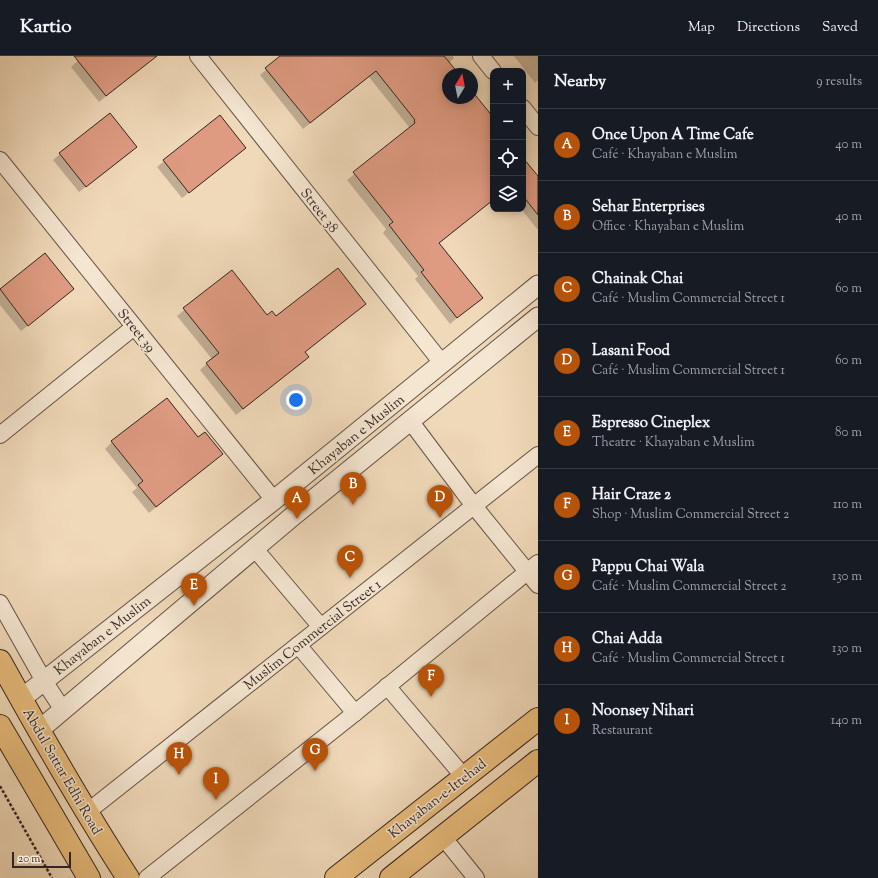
<!DOCTYPE html>
<html lang="en">
<head>
<meta charset="utf-8">
<style>
	:root { --surface:#171b24; --page:#20242c; --text:#f1f3f6; --muted:#9ea1a6; --line:#363941; --accent:#b45309 }
	body { margin:0; font-family:"Sorts Mill Goudy",serif; background:var(--page); color:var(--text) }
	.controls { position:absolute; right:12px; top:12px; display:grid; overflow:hidden; border-radius:8px; box-shadow:0 2px 10px #0003 }
	.controls button { width:36px; height:36px; display:grid; place-items:center; padding:0; border:0; border-bottom:1px solid var(--line); background:var(--surface); color:var(--text); font:20px sans-serif }
	.compass { position:absolute; left:442px; top:12px; width:36px; height:36px; border-radius:50%; background:var(--surface); box-shadow:0 2px 10px #0003; rotate:10deg }
	.scale { position:absolute; left:12px; bottom:10px; width:59px; box-sizing:border-box; padding-left:4px; border:2px solid #332520; border-top:0; font-size:11px; line-height:14px; white-space:nowrap; color:#332520; -webkit-text-stroke:3px #f5e6d2; paint-order:stroke }
	.you { position:absolute; left:296px; top:344px; width:14px; height:14px; margin:-10px; border:3px solid #fff; border-radius:50%; background:#1a73e8; box-shadow:0 0 0 6px #1a73e833 }
	.badge { display:grid; place-items:center; width:26px; height:26px; border-radius:50%; background:var(--accent); color:#fff; font-size:13px; font-weight:700 }
	.pin { position:absolute; translate:-50% -33px; filter:drop-shadow(0 1px 2px #0008) }
	.pin::after { content:''; position:absolute; top:21px; width:14px; height:12px; background:inherit; clip-path:polygon(0 0,100% 0,50% 100%) }
	.list { margin:0; padding:0; list-style:none }
	h2 { display:flex; justify-content:space-between; align-items:center; height:52px; margin:0; padding:0 16px; font-size:17px }
	h2 small { font-size:13px; font-weight:400; color:var(--muted) }
	.list li { display:grid; grid-template-columns:26px 1fr auto; gap:12px; align-items:center; box-sizing:border-box; height:72px; padding:0 16px; border-top:1px solid var(--line) }
	.list b { display:block; font-size:15px; white-space:nowrap }
	.list p { margin:0; font-size:13px; white-space:nowrap; color:var(--muted) }
	.list em { font-size:13px; font-style:normal; color:var(--muted) }
	.icon { flex:none; width:22px; height:22px; fill:none; stroke:currentColor; stroke-width:2; stroke-linecap:round; stroke-linejoin:round }
	.map { position:relative; flex:none; width:538px; height:822px; overflow:hidden }
	header { display:flex; align-items:center; gap:24px; box-sizing:border-box; height:56px; padding:0 20px; background:var(--surface); border-bottom:1px solid var(--line) }
	header strong { font-size:19px }
	nav { display:flex; gap:22px; margin-inline-start:auto; font-size:14px }
	main { display:flex }
	aside { flex:1; background:var(--surface) }
	.map>svg:first-child { display:block }
	.shadow { fill:#0003 }
	.building { fill:#de9b82; stroke:#332520 }
	.lines { fill:none; stroke-linecap:round; stroke-linejoin:round }
	.minor-casing { stroke:#625246; stroke-width:18 }
	.tertiary-casing { stroke:#625246; stroke-width:21 }
	.primary-casing { stroke:#332520; stroke-width:24 }
	.path { stroke:#332520; stroke-width:2.5; stroke-dasharray:3 2; stroke-linecap:butt }
	.minor { stroke:#f5e6d2; stroke-width:16 }
	.tertiary { stroke:#f5e6d2; stroke-width:19 }
	.primary { stroke:#e8bc7c; stroke-width:22 }
	.labels { text-anchor:middle; stroke-width:3; stroke-linejoin:round; paint-order:stroke }
	.street-label { font-size:14px; fill:#332520; stroke:#f5e6d2 }
</style>
</head>
<body>
<header>
<strong>Kartio</strong>
<nav><a>Map</a><a>Directions</a><a>Saved</a></nav>
</header>
<main>
<div class="map">
<svg width="538" height="822" viewBox="0 0 538 822">
	<rect width="100%" height="100%" fill="#f0d9b9"/>
	<filter id="stains"><feTurbulence type="fractalNoise" baseFrequency=".005" numOctaves="4"/><feColorMatrix values="0 0 0 0 .2 0 0 0 0 .09 0 0 0 0 .02 0 0 0 .5 -.17"/></filter>
	<radialGradient id="worn" r=".72"><stop offset=".6" stop-color="#630" stop-opacity="0"/><stop offset="1" stop-color="#630" stop-opacity=".3"/></radialGradient>
	<g class="shadow">
		<polygon points="83,0 156,0 99,46 71,11"/>
		<polygon points="282,0 453,0 454,2 449,7 457,18 448,18 448,42 472,42 472,37 493,63 493,144 438,188 481,242 450,268 415,223 418,220 383,177 386,173 347,124 409,74 409,71 369,21 303,73 260,19"/>
		<polygon points="514,0 538,0 538,24 535,27"/>
		<polygon points="220,61 238,98 182,142 157,111"/>
		<polygon points="129,97 79,136 53,104 60,98"/>
		<polygon points="523,101 538,120 538,174 521,153 523,153"/>
		<polygon points="45,199 73,233 21,275 0,249 0,234"/>
		<polygon points="231,216 267,260 308,301 236,359 200,314 212,303 177,260"/>
		<polygon points="198,382 221,398 149,457 132,436 137,432 105,393 112,386"/>
	</g>
	<g class="building">
		<polygon points="74,0 157,0 106,40"/>
		<polygon points="280,0 444,0 459,18 448,18 448,42 472,42 472,35 493,61 493,144 439,187 483,242 457,262 421,216 424,214 389,169 393,166 353,116 415,67 414,65 415,64 376,15 310,67 265,12"/>
		<polygon points="110,57 137,91 86,131 59,97"/>
		<polygon points="220,59 246,92 189,137 163,104"/>
		<polygon points="523,102 538,120 538,159 523,140"/>
		<polygon points="45,197 74,233 28,270 0,233"/>
		<polygon points="338,212 366,248 305,296 309,301 243,353 206,307 219,297 183,252 232,214 267,259 272,255 276,260"/>
		<polygon points="167,342 198,381 205,376 223,398 156,451 138,429 143,425 111,385"/>
	</g>
	<g class="lines">
		<g class="minor-casing">
			<g id="minor">
				<polyline points="198,0 442,307"/>
				<polyline points="481,0 493,15"/>
				<polyline points="523,52 538,71"/>
				<polyline points="0,104 274,444"/>
				<polyline points="411,366 474,450 538,529"/>
				<polyline points="0,379 134,271"/>
				<polyline points="255,493 321,571"/>
				<polyline points="0,547 44,625 63,654"/>
				<polyline points="298,589 355,657"/>
				<polyline points="387,630 464,721"/>
				<polyline points="86,757 538,399"/>
				<polyline points="443,781 476,822"/>
				<polyline points="147,822 355,657 538,507"/>
			</g>
		</g>
		<g class="tertiary-casing">
			<g id="tertiary">
				<polyline points="21,643 274,444 538,229"/>
				<polyline points="38,675 293,460 538,261"/>
			</g>
		</g>
		<g class="primary-casing">
			<g id="primary">
				<path d="M0,605C41,679 82,751 128,822"/>
				<polyline points="0,670 89,822"/>
				<polyline points="336,822 538,663"/>
				<polyline points="391,822 538,705"/>
			</g>
		</g>
		<polyline class="path" points="0,730 52,822"/>
		<use href="#minor" class="minor"/>
		<use href="#tertiary" class="tertiary"/>
		<use href="#primary" class="primary"/>
	</g>
	<g class="labels">
		<g class="street-label">
			<text transform="translate(320 154) rotate(52)" y="5">Street 38</text>
			<text transform="translate(137 274) rotate(51)" y="5">Street 39</text>
			<text transform="translate(356 378) rotate(-39)" y="5">Khayaban e Muslim</text>
			<text transform="translate(312 578) rotate(-38)" y="5">Muslim Commercial Street 1</text>
			<text transform="translate(102 579) rotate(-38)" y="5">Khayaban e Muslim</text>
			<text transform="translate(63 715) rotate(60)" y="5">Abdul Sattar Edhi Road</text>
			<text transform="translate(437 742) rotate(-38)" y="5">Khayaban-e-Ittehad</text>
		</g>
	</g>
	<rect width="100%" height="100%" filter="url(#stains)"/>
	<rect width="100%" height="100%" fill="url(#worn)"/>
</svg>
<div class="controls">
<button>+</button>
<button>−</button>
<button><svg class="icon" aria-label="locate" viewBox="0 0 24 24"><circle cx="12" cy="12" r="6"/><path d="M12 2v4M12 18v4M2 12h4M18 12h4"/></svg></button>
<button><svg class="icon" aria-label="layers" viewBox="0 0 24 24"><path d="M12 4l9 5-9 5-9-5zM3 14l9 5 9-5"/></svg></button>
</div>
<svg class="compass" viewBox="-18 -18 36 36"><path d="M0-13l5 13h-10z" fill="#e53935"/><path d="M0 13l5-13h-10z" fill="#9ea1a6"/></svg>
<div class="scale">20 m</div>
<div class="you"></div>
<div class="pin badge" style="left:297px;top:463px">A</div>
<div class="pin badge" style="left:353px;top:449px">B</div>
<div class="pin badge" style="left:350px;top:522px">C</div>
<div class="pin badge" style="left:440px;top:462px">D</div>
<div class="pin badge" style="left:194px;top:550px">E</div>
<div class="pin badge" style="left:431px;top:641px">F</div>
<div class="pin badge" style="left:315px;top:715px">G</div>
<div class="pin badge" style="left:179px;top:719px">H</div>
<div class="pin badge" style="left:216px;top:744px">I</div>
</div>
<aside>
<h2>Nearby<small>9 results</small></h2>
<ul class="list">
<li><span class="badge">A</span><div><b>Once Upon A Time Cafe</b><p>Café · Khayaban e Muslim</p></div><em>40 m</em></li>
<li><span class="badge">B</span><div><b>Sehar Enterprises</b><p>Office · Khayaban e Muslim</p></div><em>40 m</em></li>
<li><span class="badge">C</span><div><b>Chainak Chai</b><p>Café · Muslim Commercial Street 1</p></div><em>60 m</em></li>
<li><span class="badge">D</span><div><b>Lasani Food</b><p>Café · Muslim Commercial Street 1</p></div><em>60 m</em></li>
<li><span class="badge">E</span><div><b>Espresso Cineplex</b><p>Theatre · Khayaban e Muslim</p></div><em>80 m</em></li>
<li><span class="badge">F</span><div><b>Hair Craze 2</b><p>Shop · Muslim Commercial Street 2</p></div><em>110 m</em></li>
<li><span class="badge">G</span><div><b>Pappu Chai Wala</b><p>Café · Muslim Commercial Street 2</p></div><em>130 m</em></li>
<li><span class="badge">H</span><div><b>Chai Adda</b><p>Café · Muslim Commercial Street 1</p></div><em>130 m</em></li>
<li><span class="badge">I</span><div><b>Noonsey Nihari</b><p>Restaurant</p></div><em>140 m</em></li>
</ul>
</aside>
</main>
</body>
</html>
